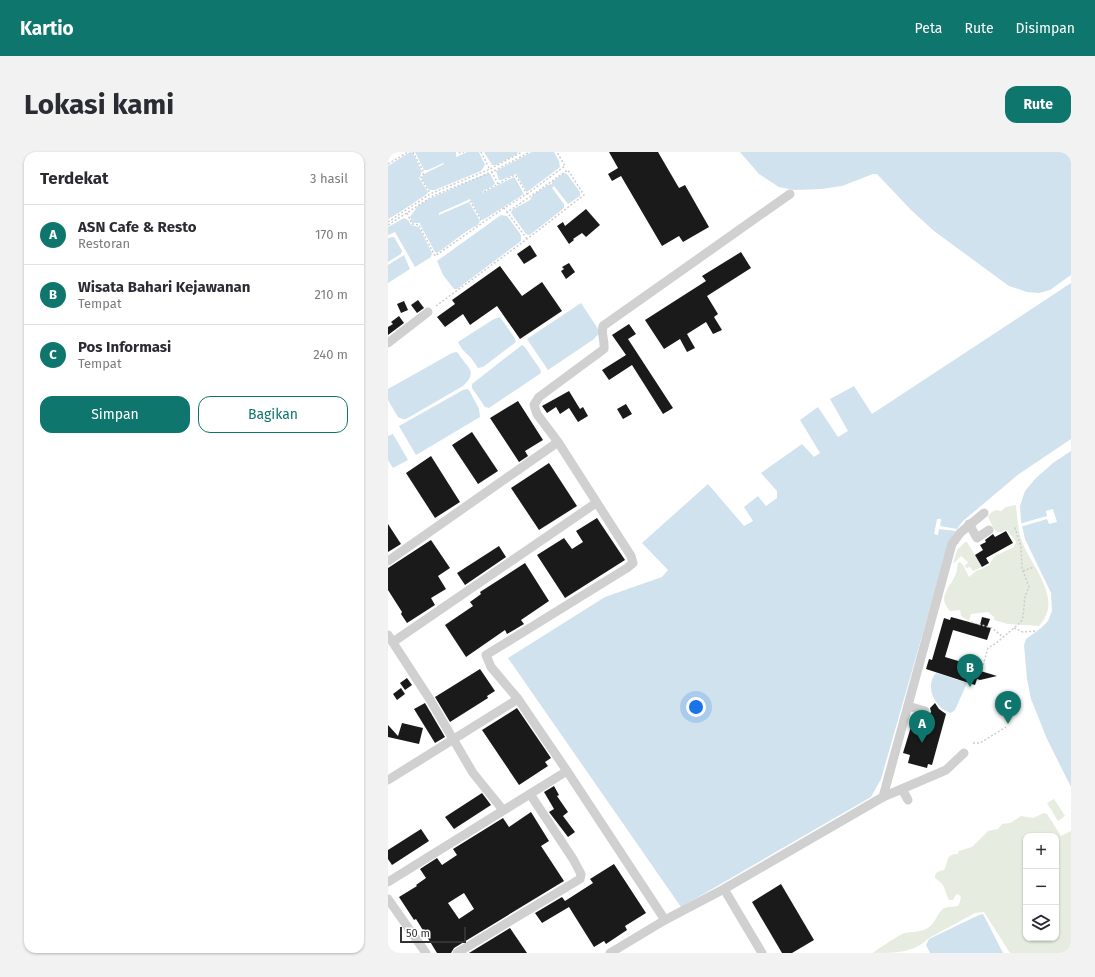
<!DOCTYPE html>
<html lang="id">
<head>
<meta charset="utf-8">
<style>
	:root { --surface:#fff; --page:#f2f2f3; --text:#2b2b33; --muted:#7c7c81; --line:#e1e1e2; --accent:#0f766e }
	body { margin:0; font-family:"Fira Sans",sans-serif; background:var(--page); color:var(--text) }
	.controls { position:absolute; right:12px; bottom:12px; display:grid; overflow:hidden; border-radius:8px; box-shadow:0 1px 3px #0004 }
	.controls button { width:36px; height:36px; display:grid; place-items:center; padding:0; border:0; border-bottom:1px solid var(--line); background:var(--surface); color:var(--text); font:20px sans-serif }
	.scale { position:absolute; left:12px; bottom:10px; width:66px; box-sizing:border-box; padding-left:4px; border:2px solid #333; border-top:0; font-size:11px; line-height:14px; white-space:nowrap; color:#333; -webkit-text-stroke:3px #fff; paint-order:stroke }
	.you { position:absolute; left:308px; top:555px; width:14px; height:14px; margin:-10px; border:3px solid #fff; border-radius:50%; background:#1a73e8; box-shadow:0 0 0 6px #1a73e833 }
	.badge { display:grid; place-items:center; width:26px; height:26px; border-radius:50%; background:var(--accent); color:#fff; font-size:13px; font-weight:700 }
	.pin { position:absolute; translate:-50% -33px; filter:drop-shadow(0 1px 2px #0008) }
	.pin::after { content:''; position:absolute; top:21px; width:14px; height:12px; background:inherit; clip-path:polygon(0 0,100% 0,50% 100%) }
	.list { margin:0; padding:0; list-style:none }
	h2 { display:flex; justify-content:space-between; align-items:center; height:52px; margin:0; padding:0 16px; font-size:17px }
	h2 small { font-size:13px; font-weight:400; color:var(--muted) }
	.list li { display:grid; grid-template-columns:26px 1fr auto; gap:12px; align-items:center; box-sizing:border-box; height:60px; padding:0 16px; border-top:1px solid var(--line) }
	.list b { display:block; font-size:15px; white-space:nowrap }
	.list p { margin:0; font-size:13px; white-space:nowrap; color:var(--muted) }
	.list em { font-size:13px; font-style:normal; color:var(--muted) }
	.actions { display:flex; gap:8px; padding:12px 16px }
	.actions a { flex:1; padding:9px 0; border:1px solid var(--accent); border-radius:12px; text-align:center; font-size:14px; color:var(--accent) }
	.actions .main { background:var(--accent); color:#fff }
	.icon { flex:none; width:22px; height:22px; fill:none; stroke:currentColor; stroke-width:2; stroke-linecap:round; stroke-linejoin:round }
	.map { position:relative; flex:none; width:683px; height:801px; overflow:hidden; border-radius:12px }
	header { display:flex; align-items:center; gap:24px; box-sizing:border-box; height:56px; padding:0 20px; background:var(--accent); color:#fff }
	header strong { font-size:19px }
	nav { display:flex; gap:22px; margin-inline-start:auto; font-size:14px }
	.intro { display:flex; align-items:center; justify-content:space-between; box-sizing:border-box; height:96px; padding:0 24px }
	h1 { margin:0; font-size:28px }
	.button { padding:10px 18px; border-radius:12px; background:var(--accent); color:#fff; font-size:14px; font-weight:700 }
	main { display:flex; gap:24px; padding:0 24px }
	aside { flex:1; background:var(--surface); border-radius:12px; box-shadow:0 1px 3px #0004 }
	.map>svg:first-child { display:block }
	.green { fill:#e6ecdf; fill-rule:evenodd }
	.water { fill:#cfe2ee }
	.pier { fill:#fff }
	.building { fill:#1a1a1a; fill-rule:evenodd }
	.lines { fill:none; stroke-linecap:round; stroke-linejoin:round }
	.path { stroke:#cdcdcd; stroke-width:1.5; stroke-dasharray:2 2; stroke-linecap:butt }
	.minor { stroke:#d0d0d0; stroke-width:9 }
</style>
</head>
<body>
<header>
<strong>Kartio</strong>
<nav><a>Peta</a><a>Rute</a><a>Disimpan</a></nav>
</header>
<div class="intro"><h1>Lokasi kami</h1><a class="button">Rute</a></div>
<main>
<aside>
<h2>Terdekat<small>3 hasil</small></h2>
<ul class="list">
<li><span class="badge">A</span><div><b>ASN Cafe &amp; Resto</b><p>Restoran</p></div><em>170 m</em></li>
<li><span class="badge">B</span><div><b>Wisata Bahari Kejawanan</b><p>Tempat</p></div><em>210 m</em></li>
<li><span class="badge">C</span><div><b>Pos Informasi</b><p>Tempat</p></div><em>240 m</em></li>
</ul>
<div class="actions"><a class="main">Simpan</a><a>Bagikan</a></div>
</aside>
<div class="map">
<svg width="683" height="801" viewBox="0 0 683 801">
	<rect width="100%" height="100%" fill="#fff"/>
	<g class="green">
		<path d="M628,353C629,365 630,376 633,387C642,414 677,446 651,474L620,472L606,468V465L600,460L583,462L581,469L573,464L572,458L562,459C549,445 561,437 567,424C569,420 569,416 570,411L572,410L575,413L581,425L588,419L594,417L601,413L607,404L626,395L628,390L620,379L617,378L614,380H610L606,377L600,365C603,359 607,357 613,359L618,355Z"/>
		<polygon points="577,390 579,390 594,415 585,419 582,415 578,416 577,414 580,410 573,404 565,412 569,398"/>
		<polygon points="666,647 677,664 670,669 659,651"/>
		<path d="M656,661L659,662L673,684L683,679V801H622L596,760L587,761L541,786C525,801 508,801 485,801C488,798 510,784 514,782C521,779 530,781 538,777C547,773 549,761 556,756C561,754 566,756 571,753L573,745L570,742L567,744L565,748H561C555,736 559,734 547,726C547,719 551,719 556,718C561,709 557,702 570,702L571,699L584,695L600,679L610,677L614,672L622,671L633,664L645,666ZM638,684H668V786H638Z"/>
	</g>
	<g class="water">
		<polygon points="22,0 25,1 34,20 31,26 40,40 39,42 9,62 0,67 0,14"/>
		<polygon points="27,0 68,0 68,5 79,0 91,0 97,13 93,19 47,38 41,38 33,26 36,22 56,12 55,11 40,18 36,18"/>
		<polygon points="96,0 130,0 129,2 108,13 104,13"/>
		<polygon points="144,0 166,0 171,9 172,15 139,40 128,22 113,28 111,28 108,19"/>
		<polygon points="352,0 683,0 683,123 662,138 651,141 639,140 621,134 546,79 523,58 489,22 485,22 454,34 433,37 406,38 391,35 371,22"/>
		<polygon points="176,21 179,22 192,40 192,44 180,52 166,34 164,36 176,52 176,56 143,82 141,83 138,82 123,61 124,58 142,48 145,43 160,33 164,32 164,30"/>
		<path d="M98,22H102L107,31L105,34L95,39V41L126,25L127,26L136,42L95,68L93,67L82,47L51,61V63L81,50L92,69L90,73C75,80 63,92 49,101L47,100L34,76L32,71H24L22,65L29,55L41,47Z"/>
		<polygon points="113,63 119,64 133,83 133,89 69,137 66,137 55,123 49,109"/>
		<polygon points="16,66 20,68 23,73 31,75 44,101 43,105 27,115 7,80 0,83 0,75"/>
		<polygon points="6,85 14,99 13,102 0,110 0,86"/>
		<polygon points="16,103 22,117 0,131 0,113"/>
		<polygon points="683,131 683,287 631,322 575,369 568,378 561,390 493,627 483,645 293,755 120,506 217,445 274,425 280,418 254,391 320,332 356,374 365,369 356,355 370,344 378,354 389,346 389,339 373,321 414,292 426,305 432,301 412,268 430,255 450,285 460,279 442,247 466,234 484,262"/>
		<polygon points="193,151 212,180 206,187 160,218 139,187"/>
		<polygon points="112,165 126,185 128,190 95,215 90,216 84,207 74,197 70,190 106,167"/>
		<polygon points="134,193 136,194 152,217 153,221 101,256 97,255 84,236 84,232"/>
		<path d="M68,200L70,201C79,216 91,219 75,234L18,267H14L10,265L0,248V237L64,201Z"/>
		<polygon points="79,237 81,238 91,257 92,265 28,303 11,274 75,238"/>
		<polygon points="5,282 20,308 5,316 0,308 0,284"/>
		<polygon points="683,299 683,635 659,587 643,547 639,527 636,493 638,487 653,476 660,469 664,459 663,441 637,387 633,369 632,354 637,339 648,326 665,311"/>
		<path d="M548,521L579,531L567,558L563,561C547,557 536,534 548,521Z"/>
		<polygon points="595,762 615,801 542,801 538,793 541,787 591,763"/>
	</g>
	<g class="pier">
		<polygon points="665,357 669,370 661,372 659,367 632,375 631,372 659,364 658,359"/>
		<polygon points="549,367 553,367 552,374 569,377 568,379 551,377 550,383 546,382"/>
	</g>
	<g class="building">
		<polygon points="221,0 270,0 291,36 297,33 321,75 295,90 291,84 274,94 233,24 224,29 220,22 230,16"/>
		<polygon points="198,57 212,73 198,85 194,81 185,87 186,88 181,92 169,74 175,70 177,74"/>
		<polygon points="142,93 149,104 136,112 129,102"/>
		<polygon points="353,100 363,116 319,144 330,162 326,165 334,178 325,182 318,170 299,182 307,196 299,200 292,187 276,197 257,168 318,129 314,124"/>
		<polygon points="181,111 187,120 178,127 173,119 176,117 174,115"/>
		<polygon points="112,114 134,144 154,130 174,159 132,187 109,154 82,173 75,162 57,175 49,165 67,152 64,148"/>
		<polygon points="30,148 36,156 29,161 23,153"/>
		<polygon points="16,149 20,158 13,161 9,152"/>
		<polygon points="11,164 16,171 0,183 0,175 5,172 3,170"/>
		<polygon points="241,172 248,182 240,187 285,256 275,262 244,213 221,228 214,218 238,203 224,183"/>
		<polygon points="181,239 192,257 195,255 200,264 190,270 181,256 172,262 168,255 159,261 154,254"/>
		<polygon points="130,249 155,288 137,299 140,304 131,310 102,266"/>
		<polygon points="238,252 244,262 235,267 229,257"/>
		<polygon points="84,280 110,319 90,332 64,293"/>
		<polygon points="43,304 72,350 47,366 18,321"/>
		<polygon points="161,311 189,354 151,378 123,336"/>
		<polygon points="209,366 237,408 177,446 149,403 176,386 184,397 195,390 188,379"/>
		<polygon points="0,372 13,392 0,400"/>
		<polygon points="618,379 625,391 598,406 601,411 594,415 587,403 595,398 592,393 598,390 597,388 605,382 607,385"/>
		<polygon points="43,388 62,416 50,424 58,437 43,446 47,453 19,471 13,462 14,460 0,438 0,416"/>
		<polygon points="111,394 118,405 77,433 69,421"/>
		<polygon points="137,411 161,449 133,468 136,472 119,482 117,478 78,505 57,473 85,454 82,450 93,442 92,440"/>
		<polygon points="563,465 592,473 594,465 602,467 599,475 603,476 599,488 565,478 557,505 587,514 586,517 609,524 592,528 589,527 587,533 538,517 541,507 544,508 556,466 562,468"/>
		<polygon points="92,517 107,539 99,544 100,546 62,570 47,545"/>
		<polygon points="19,526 24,533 17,538 12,531"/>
		<polygon points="13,536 17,542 9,548 5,542"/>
		<polygon points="37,551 57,585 47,591 26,557"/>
		<polygon points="547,551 551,557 558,562 544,613 540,612 539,616 520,611 522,603 515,601 525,568 534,571 536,565 541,563 543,560 542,556"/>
		<polygon points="129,556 163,606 157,610 160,614 131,633 94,578"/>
		<polygon points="14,571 35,576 31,592 0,585 0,573 10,584"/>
		<polygon points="166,634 171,643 169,644 180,660 175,664 187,680 180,685 161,660 166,657 156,640"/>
		<polygon points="94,641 103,653 66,677 57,665"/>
		<path d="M143,660L161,689L153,694L176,729L66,796L63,801H49L28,767L26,768L11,745L29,734L28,733L38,726L32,717L49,706L54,713L69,703L65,697L115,666L121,675ZM76,741L86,757L71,767L60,751Z"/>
		<polygon points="33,677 41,689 4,713 0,707 0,698"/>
		<polygon points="226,712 258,761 237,774 239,778 218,792 216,789 206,795 181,755 154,771 147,761 174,745 177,749 205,731 202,727"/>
		<polygon points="393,732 426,788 404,801 394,801 364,750"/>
		<polygon points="122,776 139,801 81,801"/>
	</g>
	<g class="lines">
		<g class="path">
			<polyline points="25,0 36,21 33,25 33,27 42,41"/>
			<polyline points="71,0 72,1 76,0"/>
			<polyline points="93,0 101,16"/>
			<polyline points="0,12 20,0"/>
			<polyline points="110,32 104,20 142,0"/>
			<polyline points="96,40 124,24 128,24 139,42 116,56 119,60"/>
			<polyline points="139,42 177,14 169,0"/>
			<polyline points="82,49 94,70"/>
			<polyline points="19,61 24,72 31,73 47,104 116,56"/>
			<polyline points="0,70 42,42 102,17 134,0"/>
			<polyline points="0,73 45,44 104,20"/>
			<path d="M48,154L139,87L196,43L180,18C159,32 140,47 119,60L139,87"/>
			<polyline points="635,419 646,415"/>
			<polyline points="583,470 604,476 615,485"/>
			<polyline points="626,476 635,480 647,479"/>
			<polyline points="594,517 600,496 607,492 633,470 635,465 637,444 641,435 634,416 633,395 627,376 629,374"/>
			<polyline points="585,591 592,591 618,575"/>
		</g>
		<g class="minor">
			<polyline points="0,191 40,160"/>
			<polyline points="581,372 589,386 601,378"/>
			<polyline points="0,409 170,290"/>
			<polyline points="0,483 41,546 85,621 115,658"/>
			<polyline points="5,490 208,351"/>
			<polyline points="520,554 537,559"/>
			<polyline points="0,628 130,547"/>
			<polyline points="514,637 520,648"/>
			<polyline points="495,645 564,392 572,381 596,361"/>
			<polyline points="0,730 179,619"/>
			<polyline points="336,737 374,801"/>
			<polyline points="0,747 38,801"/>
			<path d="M277,768L179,619L130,547L103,515L98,503L239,416L245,411L243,404L170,290L149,262L146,253L151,245L216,197C217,189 213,183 215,174L402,42"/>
			<polyline points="69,801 192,727 193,722 185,707 142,642"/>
			<polyline points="222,801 277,768 336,737 495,645 558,618 576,601"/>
		</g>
	</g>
</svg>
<div class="controls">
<button>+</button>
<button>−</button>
<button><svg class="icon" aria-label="layers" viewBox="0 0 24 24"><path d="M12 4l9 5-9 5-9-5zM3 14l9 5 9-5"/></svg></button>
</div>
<div class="scale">50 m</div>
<div class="you"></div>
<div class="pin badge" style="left:534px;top:591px">A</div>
<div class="pin badge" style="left:582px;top:535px">B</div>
<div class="pin badge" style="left:620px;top:572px">C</div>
</div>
</main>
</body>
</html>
